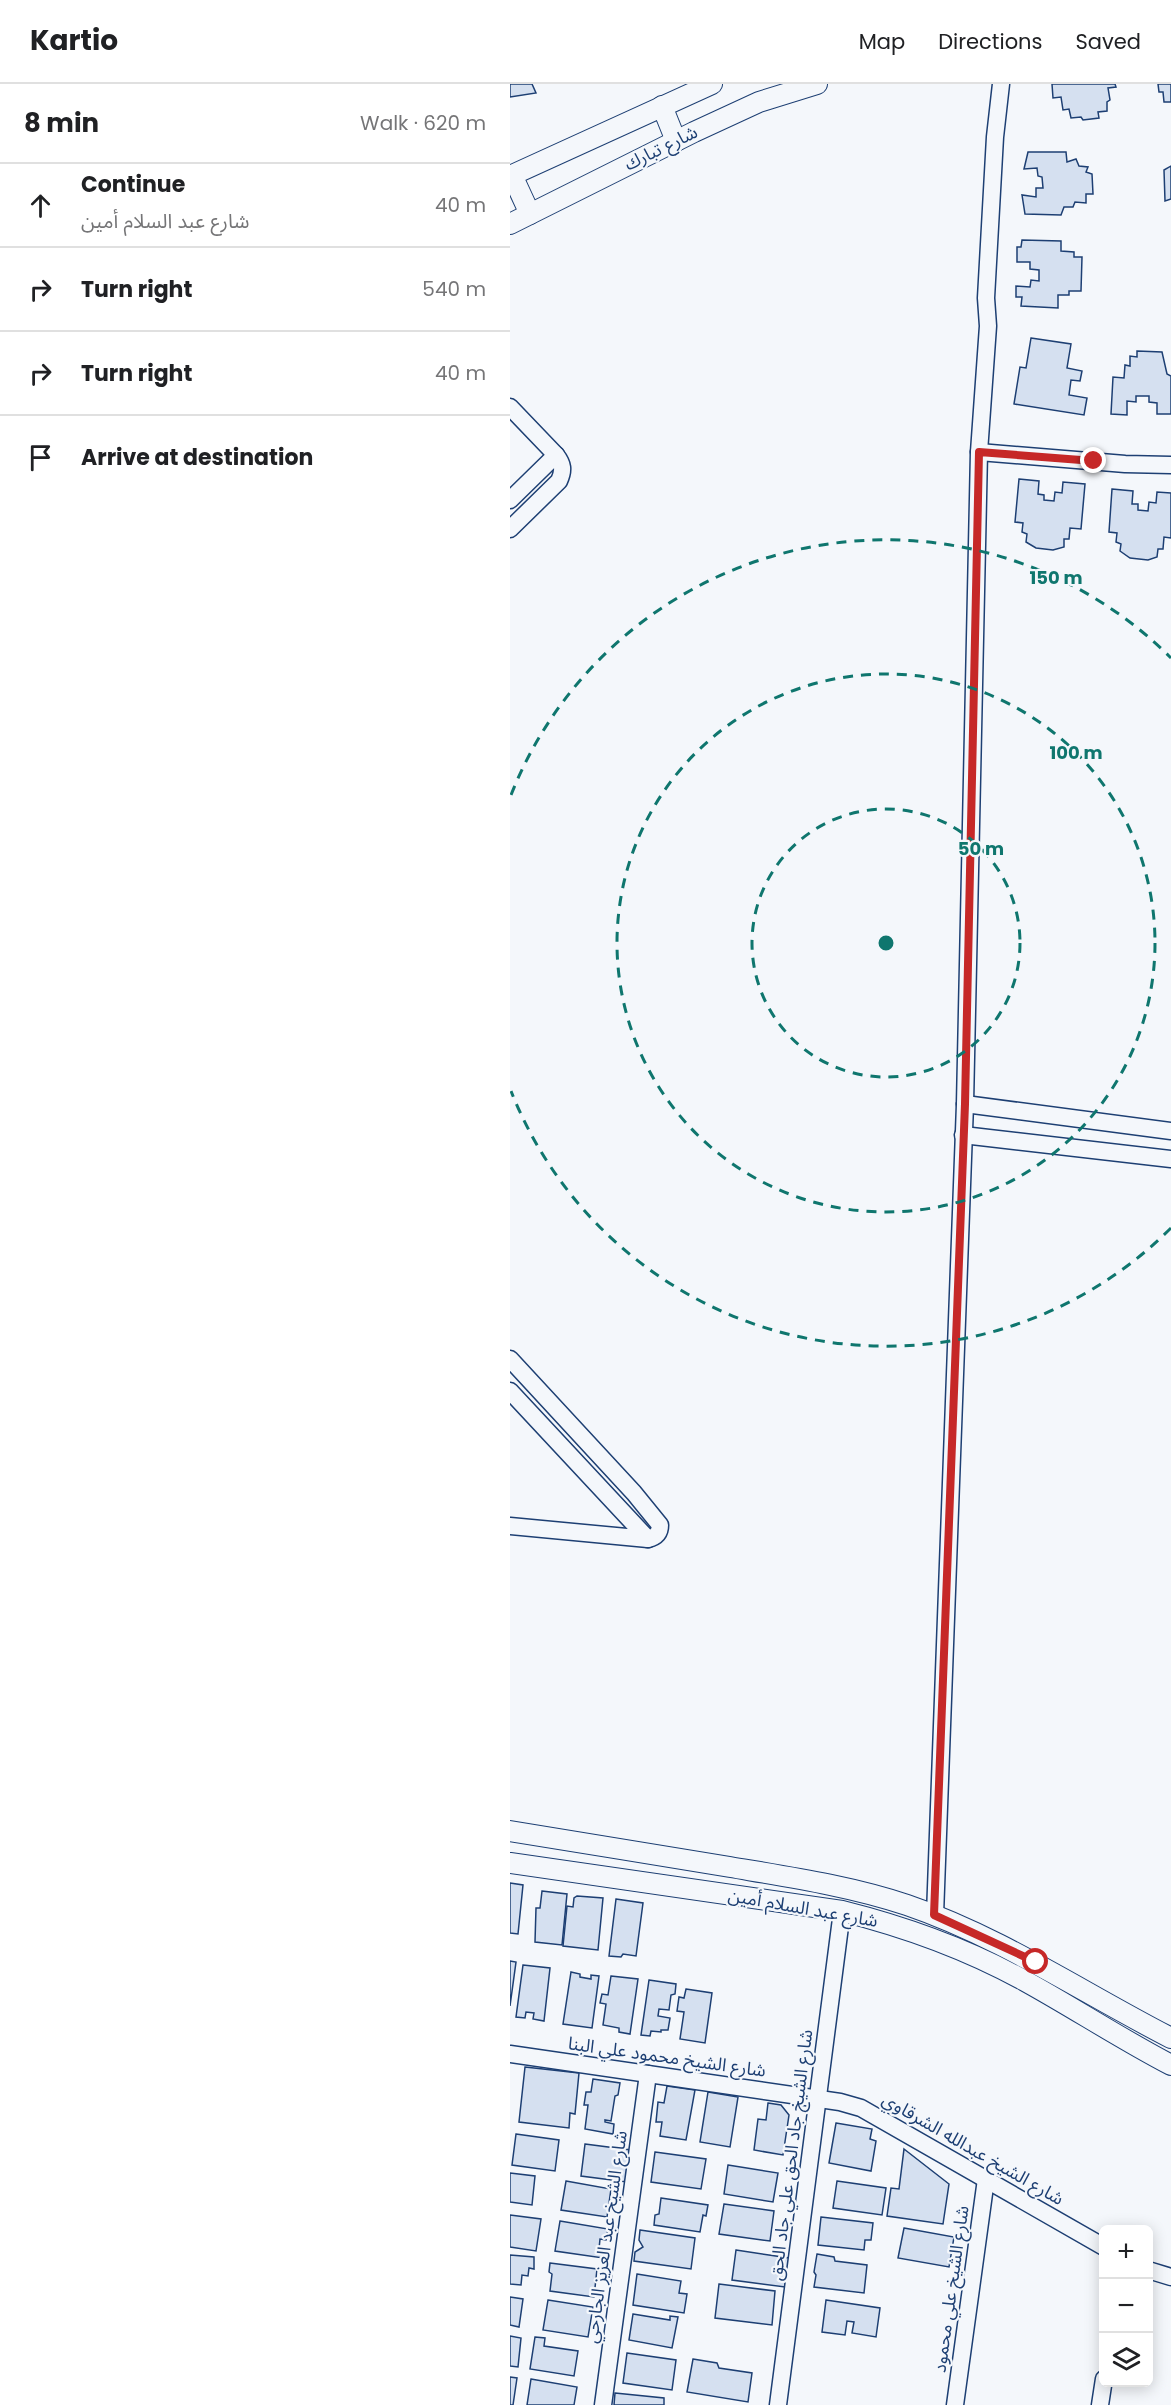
<!DOCTYPE html>
<html lang="en">
<head>
<meta charset="utf-8">
<style>
	:root { --surface:#fff; --page:#f6f6f6; --text:#202124; --muted:#757577; --line:#e0e0e0 }
	body { margin:0; font-family:Poppins,"Noto Sans Arabic",sans-serif; background:var(--page); color:var(--text) }
	.controls { position:absolute; right:18px; bottom:18px; display:grid; overflow:hidden; border-radius:9px; box-shadow:0 3px 15px #0003 }
	.controls button { width:54px; height:54px; display:grid; place-items:center; padding:0; border:0; border-bottom:2px solid var(--line); background:var(--surface); color:var(--text); font:30px sans-serif }
	.stop { position:absolute; width:18px; height:18px; margin:-14px; border:4px solid #c62828; border-radius:50%; background:#fff }
	.stop.end { background:#c62828; border-color:#fff; box-shadow:0 2px 6px #0008 }
	.list { margin:0; padding:0; list-style:none }
	h2 { display:flex; justify-content:space-between; align-items:center; height:78px; margin:0; padding:0 24px; font-size:26px }
	h2 small { font-size:20px; font-weight:400; color:var(--muted) }
	.list li { display:grid; grid-template-columns:39px 1fr auto; gap:18px; align-items:center; box-sizing:border-box; height:84px; padding:0 24px; border-top:2px solid var(--line) }
	.list b { display:block; font-size:22px; white-space:nowrap }
	.list p { margin:0; font-size:20px; white-space:nowrap; color:var(--muted) }
	.list em { font-size:20px; font-style:normal; color:var(--muted) }
	.icon { flex:none; width:33px; height:33px; fill:none; stroke:currentColor; stroke-width:2; stroke-linecap:round; stroke-linejoin:round }
	.map { position:relative; flex:none; width:661px; height:2321px; overflow:hidden }
	header { display:flex; align-items:center; gap:36px; box-sizing:border-box; height:84px; padding:0 30px; background:var(--surface); border-bottom:2px solid var(--line) }
	header strong { font-size:28px }
	nav { display:flex; gap:33px; margin-inline-start:auto; font-size:21px }
	main { display:flex }
	aside { flex:1; background:var(--surface) }
	.map>svg:first-child { display:block }
	.building { fill:#d5e0f0; stroke:#1d3f73; stroke-width:1.5 }
	.lines { fill:none; stroke-linecap:round; stroke-linejoin:round }
	.minor-casing { stroke:#1d3f73; stroke-width:19 }
	.tertiary-casing { stroke:#1d3f73; stroke-width:22 }
	.minor { stroke:#f4f7fb; stroke-width:16 }
	.tertiary { stroke:#f4f7fb; stroke-width:20 }
	.route { stroke:#c62828; stroke-width:8 }
	.ring { fill:none; stroke:#0f766e; stroke-width:3; stroke-dasharray:10 8 }
	.labels { text-anchor:middle; stroke-width:4.5; stroke-linejoin:round; paint-order:stroke }
	.street-label { font-size:18px; fill:#1d3f73; stroke:#f4f7fb }
	.centre { fill:#0f766e; stroke:#f4f7fb; stroke-width:3 }
	.ring-label { font-size:18px; text-anchor:middle; font-weight:bold; fill:#0f766e; stroke:#f4f7fb; stroke-width:4.5; stroke-linejoin:round; paint-order:stroke }
</style>
</head>
<body>
<header>
<strong>Kartio</strong>
<nav><a>Map</a><a>Directions</a><a>Saved</a></nav>
</header>
<main>
<aside>
<h2>8 min<small>Walk · 620 m</small></h2>
<ul class="list">
<li><svg class="icon" aria-label="ahead" viewBox="0 0 24 24"><path d="M12 20V5M6 11l6-6 6 6"/></svg><div><b>Continue</b><p>شارع عبد السلام أمين</p></div><em>40 m</em></li>
<li><svg class="icon" aria-label="right" viewBox="0 0 24 24"><path d="M7 20v-9h11M14 6l5 5-5 5"/></svg><div><b>Turn right</b></div><em>540 m</em></li>
<li><svg class="icon" aria-label="right" viewBox="0 0 24 24"><path d="M7 20v-9h11M14 6l5 5-5 5"/></svg><div><b>Turn right</b></div><em>40 m</em></li>
<li><svg class="icon" aria-label="arrive" viewBox="0 0 24 24"><path d="M6 21V4h12l-3 4 3 4H6"/></svg><div><b>Arrive at destination</b></div></li>
</ul>
</aside>
<div class="map">
<svg width="661" height="2321" viewBox="0 0 661 2321">
	<rect width="100%" height="100%" fill="#f4f7fb"/>
	<g class="building">
		<polygon points="0,0 22,0 26,9 0,13"/>
		<polygon points="542,0 605,0 606,3 598,4 600,16 597,18 597,27 588,28 589,34 573,36 571,33 561,34 559,25 553,26 551,13 543,14"/>
		<polygon points="648,0 661,0 661,18 654,18 653,8 649,8"/>
		<polygon points="518,68 556,68 557,78 566,75 569,82 578,83 576,88 582,90 583,110 576,110 576,119 565,118 563,123 554,123 551,131 515,130 512,111 526,113 526,104 533,104 532,93 528,92 527,84 514,85"/>
		<polygon points="661,82 661,115 655,117 654,86"/>
		<polygon points="512,156 551,157 551,167 564,168 564,173 572,173 571,207 559,207 559,211 548,211 548,224 511,222 512,213 506,213 506,202 520,203 521,196 529,197 529,186 520,185 520,178 507,178 507,163 511,163"/>
		<polygon points="521,254 561,260 557,284 572,287 570,297 561,296 559,311 577,314 574,331 504,320 510,283 516,284"/>
		<polygon points="627,267 652,268 657,290 661,292 661,330 647,330 647,319 639,318 639,312 626,312 626,318 617,317 617,331 601,330 603,293 614,294 615,281 620,282 620,272 627,273"/>
		<polygon points="509,395 529,397 528,410 534,411 534,416 544,417 545,408 552,409 553,398 575,400 571,445 560,444 559,455 554,455 554,463 543,466 526,464 516,458 517,450 512,448 513,439 505,438"/>
		<polygon points="602,405 623,407 622,420 628,420 628,426 638,427 639,418 646,419 647,408 661,409 661,454 654,453 653,465 648,465 647,473 638,476 620,474 610,467 611,460 606,458 607,449 599,448"/>
		<polygon points="0,1799 13,1801 8,1850 0,1849"/>
		<polygon points="32,1807 57,1810 52,1861 25,1858 26,1824 30,1824"/>
		<polygon points="67,1812 93,1814 88,1866 53,1862 57,1822 63,1823 64,1814"/>
		<polygon points="106,1815 133,1819 126,1872 113,1870 111,1873 99,1872"/>
		<polygon points="0,1877 6,1878 0,1922"/>
		<polygon points="13,1881 40,1884 34,1937 23,1935 24,1929 16,1928 15,1934 6,1933"/>
		<polygon points="61,1888 70,1890 70,1893 81,1895 81,1891 89,1892 82,1944 53,1940"/>
		<polygon points="101,1892 128,1895 120,1950 109,1948 109,1944 93,1941 96,1920 90,1919 92,1910 98,1911"/>
		<polygon points="139,1896 166,1900 165,1910 161,1911 159,1926 149,1925 148,1932 160,1934 158,1946 151,1946 151,1948 141,1947 140,1952 131,1951"/>
		<polygon points="176,1905 202,1909 195,1959 170,1955 174,1928 167,1927 169,1913 174,1914"/>
		<polygon points="15,1983 69,1989 65,2030 60,2029 59,2044 9,2038"/>
		<polygon points="83,1995 110,1999 108,2011 105,2012 101,2037 95,2036 95,2038 104,2040 103,2050 75,2045 78,2021 74,2021 76,2008 81,2008"/>
		<polygon points="157,2002 185,2006 176,2056 150,2052 152,2038 146,2038 148,2018 154,2019"/>
		<polygon points="198,2008 228,2013 220,2063 190,2058"/>
		<polygon points="258,2019 271,2021 279,2031 273,2071 244,2066 248,2035 256,2036"/>
		<polygon points="326,2039 362,2045 360,2055 366,2057 361,2087 319,2079"/>
		<polygon points="6,2050 49,2056 45,2087 2,2081"/>
		<polygon points="75,2060 121,2066 117,2098 71,2092"/>
		<polygon points="394,2065 439,2100 433,2140 377,2132 381,2104 389,2105"/>
		<polygon points="145,2068 196,2075 191,2105 141,2098"/>
		<polygon points="218,2081 268,2089 263,2118 214,2110"/>
		<polygon points="0,2089 25,2092 22,2121 0,2118"/>
		<polygon points="56,2097 101,2105 97,2133 51,2126"/>
		<polygon points="327,2097 376,2104 372,2131 323,2124"/>
		<polygon points="151,2114 198,2121 196,2132 193,2131 190,2148 144,2141 145,2131 149,2130"/>
		<polygon points="214,2120 264,2127 260,2157 209,2150"/>
		<polygon points="0,2131 31,2135 26,2167 0,2163"/>
		<polygon points="311,2133 363,2139 361,2156 355,2156 354,2166 308,2161"/>
		<polygon points="50,2137 98,2145 96,2156 90,2155 89,2165 94,2166 93,2174 45,2167"/>
		<polygon points="394,2144 444,2153 439,2183 388,2174"/>
		<polygon points="130,2146 185,2154 181,2185 124,2177 125,2168 133,2163 129,2156"/>
		<polygon points="226,2166 279,2174 275,2203 222,2196"/>
		<polygon points="307,2170 324,2173 325,2177 357,2181 354,2209 304,2203 306,2191 304,2188"/>
		<polygon points="0,2171 24,2173 24,2185 19,2184 18,2192 12,2191 11,2201 0,2200"/>
		<polygon points="40,2179 87,2185 84,2213 40,2207 42,2190 39,2188"/>
		<polygon points="127,2190 171,2197 169,2209 177,2210 174,2229 123,2221"/>
		<polygon points="209,2200 265,2207 262,2241 205,2234"/>
		<polygon points="0,2213 13,2215 9,2243 0,2241"/>
		<polygon points="38,2216 83,2223 78,2253 33,2246"/>
		<polygon points="316,2216 370,2224 366,2253 342,2249 344,2238 337,2237 335,2251 312,2248"/>
		<polygon points="123,2230 160,2236 160,2232 168,2233 162,2264 119,2256"/>
		<polygon points="0,2252 11,2254 8,2283 0,2282"/>
		<polygon points="25,2253 35,2254 34,2262 68,2267 64,2292 20,2285"/>
		<polygon points="117,2269 166,2276 162,2306 113,2299"/>
		<polygon points="183,2275 207,2279 209,2284 242,2289 238,2318 177,2308"/>
		<polygon points="0,2293 7,2294 3,2321 0,2321"/>
		<polygon points="21,2295 67,2303 64,2321 17,2321"/>
		<polygon points="105,2309 154,2314 154,2321 104,2321"/>
	</g>
	<g class="lines">
		<g class="minor-casing">
			<g id="minor">
				<path d="M0,323L46,371C53,380 54,386 49,397L0,445"/>
				<polyline points="469,368 615,380 661,381"/>
				<polyline points="0,416 46,371"/>
				<polyline points="455,1020 661,1047"/>
				<polyline points="453,1051 661,1075"/>
				<path d="M0,1275L124,1409L150,1441C150,1449 146,1453 138,1455L0,1442"/>
				<polyline points="0,1307 138,1455"/>
				<polyline points="425,1831 455,1020 469,368 478,242 476,214 485,53 491,0"/>
				<polyline points="0,1970 330,2018 351,2024 594,2163"/>
				<polyline points="638,2186 661,2193"/>
				<polyline points="93,2321 138,1990"/>
				<polyline points="268,2321 332,1827"/>
				<polyline points="445,2321 476,2095"/>
				<polyline points="590,2321 594,2295"/>
			</g>
		</g>
		<g class="tertiary-casing">
			<g id="tertiary">
				<polyline points="152,22 166,57"/>
				<polyline points="2,91 20,130"/>
				<polyline points="0,92 202,0"/>
				<polyline points="0,140 184,48 249,18 307,0"/>
				<path d="M0,1747C73,1759 147,1771 220,1783C279,1793 340,1802 397,1821C491,1853 573,1909 661,1954"/>
				<path d="M0,1779L332,1827C396,1843 457,1865 515,1897C564,1924 611,1955 661,1981"/>
			</g>
		</g>
		<use href="#minor" class="minor"/>
		<use href="#tertiary" class="tertiary"/>
	</g>
	<g class="lines">
		<polyline class="route" points="526,1878 424,1831 455,1020 469,368 584,377"/>
	</g>
	<g class="ring">
		<circle cx="376" cy="859" r="134"/>
		<circle cx="376" cy="859" r="269"/>
		<path d="M661 1144A403 403 0 0 1 1 1007M1 711A403 403 0 0 1 661 574"/>
	</g>
	<g class="labels">
		<g class="street-label">
			<text transform="translate(151 64) rotate(-26)" y="6">شارع تبارك</text>
			<text transform="translate(293 1824) rotate(10)" y="6">شارع عبد السلام أمين</text>
			<text transform="translate(157 1973) rotate(8)" y="6">شارع الشيخ محمود علي البنا</text>
			<text transform="translate(463 2065) rotate(30)" y="6">شارع الشيخ عبدالله الشرقاوي</text>
			<text transform="translate(281 2071) rotate(-83)" y="6">شارع الشيخ جاد الحق علي جاد الحق</text>
			<text transform="translate(96 2153) rotate(-82)" y="6">شارع الشيخ عبد العزيز الجارحي</text>
			<text transform="translate(441 2205) rotate(-82)" y="6">شارع الشيخ علي محمود</text>
		</g>
	</g>
	<circle cx="376" cy="859" r="9" class="centre"/>
	<g class="ring-label">
		<text x="546" y="500">150 m</text>
		<text x="566" y="675">100 m</text>
		<text x="471" y="771">50 m</text>
	</g>
</svg>
<div class="controls">
<button>+</button>
<button>−</button>
<button><svg class="icon" aria-label="layers" viewBox="0 0 24 24"><path d="M12 4l9 5-9 5-9-5zM3 14l9 5 9-5"/></svg></button>
</div>
<div class="stop" style="left:526px;top:1878px"></div>
<div class="stop end" style="left:584px;top:377px"></div>
</div>
</main>
</body>
</html>
